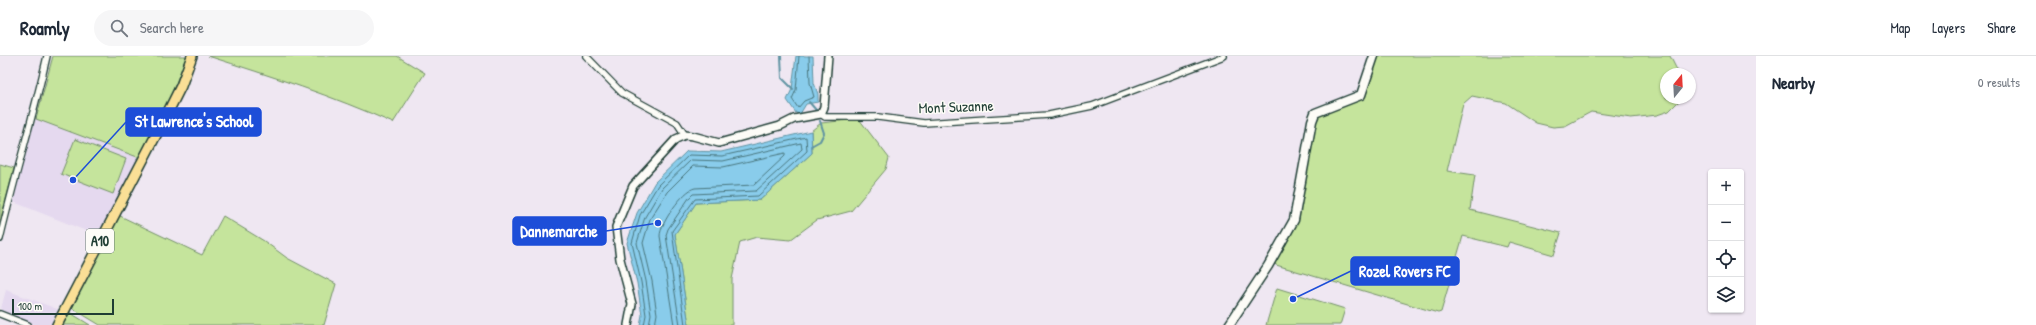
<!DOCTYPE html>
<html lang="en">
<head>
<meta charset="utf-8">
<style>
	:root { --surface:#fff; --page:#f6f6f7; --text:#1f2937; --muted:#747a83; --line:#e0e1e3 }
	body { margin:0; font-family:"Patrick Hand",sans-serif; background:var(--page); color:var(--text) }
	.controls { position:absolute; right:12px; bottom:12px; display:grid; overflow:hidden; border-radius:4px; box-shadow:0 1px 3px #0004 }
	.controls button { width:36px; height:36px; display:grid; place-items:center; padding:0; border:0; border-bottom:1px solid var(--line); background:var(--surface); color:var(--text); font:20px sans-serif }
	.compass { position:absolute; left:1660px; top:12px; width:36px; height:36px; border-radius:50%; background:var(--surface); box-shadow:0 1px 3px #0004; rotate:18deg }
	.scale { position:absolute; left:12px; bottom:10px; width:102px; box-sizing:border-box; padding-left:4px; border:2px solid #1f3d34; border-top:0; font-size:11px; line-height:14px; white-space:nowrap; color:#1f3d34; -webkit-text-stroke:3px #fdfcf7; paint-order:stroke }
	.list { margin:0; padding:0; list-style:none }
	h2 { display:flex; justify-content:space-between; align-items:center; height:52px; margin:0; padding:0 16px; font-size:17px }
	h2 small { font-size:13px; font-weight:400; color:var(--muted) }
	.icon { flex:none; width:22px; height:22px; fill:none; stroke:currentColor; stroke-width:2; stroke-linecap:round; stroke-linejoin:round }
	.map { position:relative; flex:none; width:1756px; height:269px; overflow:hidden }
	header { display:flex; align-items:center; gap:24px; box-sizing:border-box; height:56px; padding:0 20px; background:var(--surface); border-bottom:1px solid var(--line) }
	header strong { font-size:19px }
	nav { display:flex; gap:22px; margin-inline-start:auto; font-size:14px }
	.search { width:280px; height:36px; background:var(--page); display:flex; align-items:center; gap:10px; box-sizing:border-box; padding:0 14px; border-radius:22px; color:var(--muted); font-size:15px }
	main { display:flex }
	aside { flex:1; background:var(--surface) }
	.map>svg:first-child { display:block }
	.built { fill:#e5d9ef }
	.green { fill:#c5e49c; stroke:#729068 }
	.water { fill:#89cceb; stroke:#5f93a2 }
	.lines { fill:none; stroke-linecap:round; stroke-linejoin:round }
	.shore { stroke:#49767d; stroke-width:1 }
	.stream { stroke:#5f93a2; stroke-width:2 }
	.minor-casing { stroke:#1f3d34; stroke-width:8 }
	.tertiary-casing { stroke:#1f3d34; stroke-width:10 }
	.secondary-casing { stroke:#1f3d34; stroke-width:11 }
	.primary-casing { stroke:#1f3d34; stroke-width:12 }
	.minor { stroke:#fdfcf7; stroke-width:5.5 }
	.tertiary { stroke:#fdfcf7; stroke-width:7 }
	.secondary { stroke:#fdfcf7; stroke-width:8 }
	.primary { stroke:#fadf96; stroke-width:9 }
	.labels { text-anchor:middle; stroke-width:3; stroke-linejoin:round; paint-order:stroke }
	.shield { fill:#fdfcf7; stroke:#62766e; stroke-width:1 }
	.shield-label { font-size:14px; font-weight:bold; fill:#1f3d34 }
	.street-label { font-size:15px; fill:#1f3d34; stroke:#fdfcf7 }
	.leader { fill:none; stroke:#1d4ed8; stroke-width:1.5 }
	.callout-dot { fill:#1d4ed8; stroke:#fdfcf7; stroke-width:1.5 }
	.callout { fill:#1d4ed8; stroke:#1d4ed8; stroke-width:1.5 }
	.callout-label { font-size:16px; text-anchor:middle; font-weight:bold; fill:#fff }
</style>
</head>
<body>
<header>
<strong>Roamly</strong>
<div class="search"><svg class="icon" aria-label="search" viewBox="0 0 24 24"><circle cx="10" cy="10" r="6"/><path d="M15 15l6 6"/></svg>Search here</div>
<nav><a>Map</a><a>Layers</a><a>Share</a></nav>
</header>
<main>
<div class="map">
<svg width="1756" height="269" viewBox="0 0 1756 269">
	<rect width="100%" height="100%" fill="#efe7f2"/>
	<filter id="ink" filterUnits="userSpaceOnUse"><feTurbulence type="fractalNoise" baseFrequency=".025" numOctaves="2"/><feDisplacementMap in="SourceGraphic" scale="8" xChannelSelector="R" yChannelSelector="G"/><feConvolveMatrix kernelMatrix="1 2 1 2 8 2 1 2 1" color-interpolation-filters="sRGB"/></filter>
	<g filter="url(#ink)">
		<g class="built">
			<polygon points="36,63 140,102 99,180 11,145 24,96"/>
			<polygon points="6,234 60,254 53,269 34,269 0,256"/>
		</g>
		<g class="green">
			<polygon points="53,0 187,0 166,51 140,102 36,63"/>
			<path d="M208,0H397L425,17L393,67C333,40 271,20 208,0Z"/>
			<polygon points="1377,0 1670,0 1679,18 1666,18 1666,42 1682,42 1669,55 1657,59 1631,62 1591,56 1565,70 1553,71 1536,67 1506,47 1472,40 1463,48 1447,115 1475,119 1470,154 1561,177 1554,199 1509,186 1507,191 1463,180 1441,256 1438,257 1276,209 1274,207 1299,157 1316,66 1320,60 1325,56 1364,40"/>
			<polygon points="859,63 889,102 886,113 851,155 817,164 790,184 757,181 740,186 732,223 732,269 689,269 675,178 696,147 760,144 812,97 811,75 821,67"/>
			<polygon points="75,83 126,103 113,138 61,118"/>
			<polygon points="0,108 14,112 0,166"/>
			<polygon points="118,159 202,199 223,160 264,185 287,202 336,228 324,269 100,269 72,252"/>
			<polygon points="1277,232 1345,253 1340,269 1266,269"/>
			<polygon points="69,256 90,269 62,269"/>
		</g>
		<g class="water">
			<polygon points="796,0 813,0 814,27 818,38 818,46 806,48 800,58 796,57 787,44 792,33"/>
			<polygon points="811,75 812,97 760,144 696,147 675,178 689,269 640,269 642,259 637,227 627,187 637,157 655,126 687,95 721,96"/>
		</g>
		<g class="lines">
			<g class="shore">
				<polyline points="799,0 796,34 792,43 798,52 804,45 814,41 810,27 809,0"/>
				<polyline points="644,269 646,259 641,226 632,187 640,159 658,129 689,99 722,100 806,81 807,95 758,140 695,143 672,175 685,269"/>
				<polyline points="649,269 651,258 646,225 637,187 645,161 662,132 691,104 723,105 801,87 802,93 756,135 693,138 689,142 668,173 666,179 680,269"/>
				<path d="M655,269L657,258L652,225L643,187L650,163L667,136L693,110L723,111L785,97V100L754,129L695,132C683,134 660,168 660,180L674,269"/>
			</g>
			<g class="stream">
				<polyline points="781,0 782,22 793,33"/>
				<polyline points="809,46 816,54"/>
				<polyline points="811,90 820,85 824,77 820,65"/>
			</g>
			<g class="minor-casing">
				<g id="minor">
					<polyline points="586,0 622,37 677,67 685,79"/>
					<polyline points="821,58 825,61 878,61 924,67 1049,59 1092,50 1224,0"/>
					<path d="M0,183C14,122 33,62 47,0"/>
					<polyline points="0,258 28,269"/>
				</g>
			</g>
			<g class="tertiary-casing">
				<polyline id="tertiary" points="628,269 632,248 620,203 616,171 633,130 676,83 685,79 693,80 719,87 780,70 794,63 821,58 824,51 828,0"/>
			</g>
			<g class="secondary-casing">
				<polyline id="secondary" points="1229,269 1268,210 1294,164 1312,65 1315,57 1361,39 1374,0"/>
			</g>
			<g class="primary-casing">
				<polyline id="primary" points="57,269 166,60 181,30 192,0"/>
			</g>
			<use href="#minor" class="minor"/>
			<use href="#tertiary" class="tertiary"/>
			<use href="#secondary" class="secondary"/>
			<use href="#primary" class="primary"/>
		</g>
	</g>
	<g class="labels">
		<rect class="shield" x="86" y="173" width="28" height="24" rx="3"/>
		<g class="shield-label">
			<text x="100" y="190">A10</text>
		</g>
		<g class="street-label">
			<text transform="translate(956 51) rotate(-2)" y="5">Mont Suzanne</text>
		</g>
	</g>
	<path class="leader" d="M73 124L126 66M658 167L606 175M1293 243L1351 215"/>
	<g class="callout-dot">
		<circle cx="73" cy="124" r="4"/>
		<circle cx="658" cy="167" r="4"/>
		<circle cx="1293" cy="243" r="4"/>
	</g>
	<g class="callout">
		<rect x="126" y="52" width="135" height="28" rx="4"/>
		<rect x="513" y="161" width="93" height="28" rx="4"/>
		<rect x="1351" y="201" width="108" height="28" rx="4"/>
	</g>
	<g class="callout-label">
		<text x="194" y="71">St Lawrence's School</text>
		<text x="559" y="181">Dannemarche</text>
		<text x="1405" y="221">Rozel Rovers FC</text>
	</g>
</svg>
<div class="controls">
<button>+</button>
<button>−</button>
<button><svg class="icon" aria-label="locate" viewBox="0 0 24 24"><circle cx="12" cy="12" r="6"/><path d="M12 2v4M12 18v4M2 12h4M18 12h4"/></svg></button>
<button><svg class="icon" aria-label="layers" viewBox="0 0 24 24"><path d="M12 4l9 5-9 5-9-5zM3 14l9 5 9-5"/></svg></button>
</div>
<svg class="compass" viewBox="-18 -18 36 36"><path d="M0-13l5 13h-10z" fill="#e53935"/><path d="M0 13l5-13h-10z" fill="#747a83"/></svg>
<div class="scale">100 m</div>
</div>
<aside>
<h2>Nearby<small>0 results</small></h2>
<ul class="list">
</ul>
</aside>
</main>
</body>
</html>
